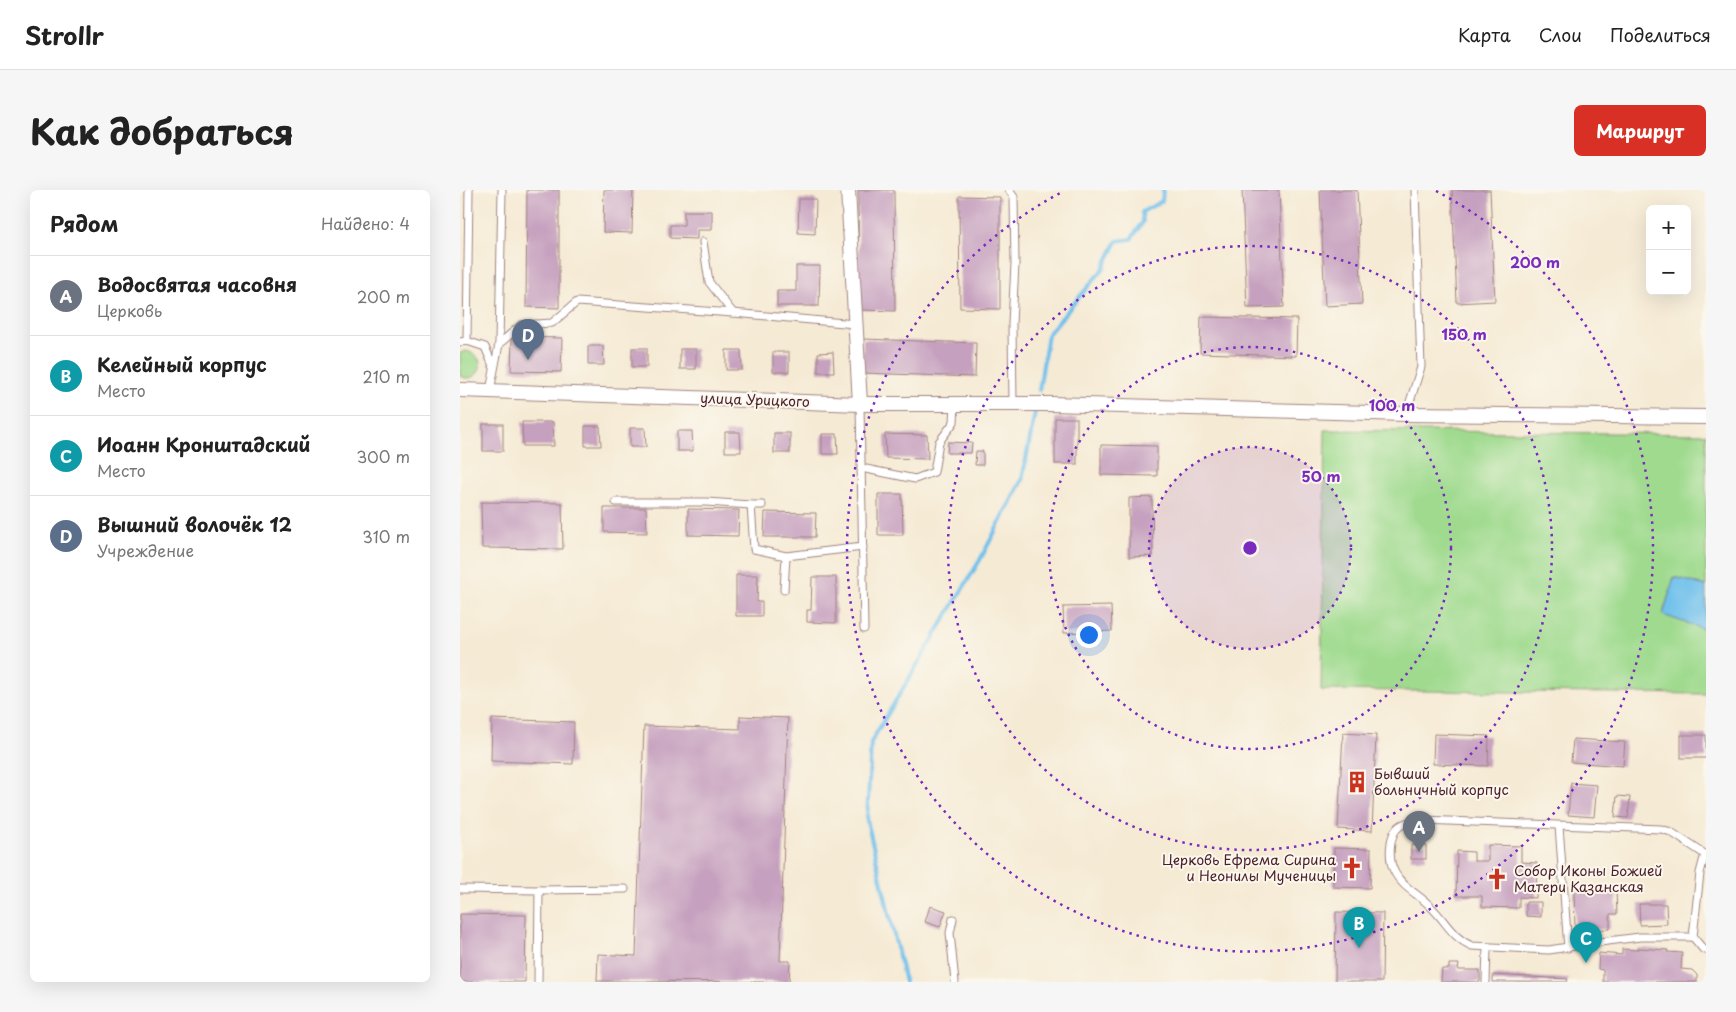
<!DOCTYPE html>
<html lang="ru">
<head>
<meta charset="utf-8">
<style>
	:root { --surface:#fff; --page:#f6f6f6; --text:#222; --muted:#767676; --line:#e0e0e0; --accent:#d93025 }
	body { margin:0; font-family:"Playpen Sans",sans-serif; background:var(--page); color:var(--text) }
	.controls { position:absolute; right:15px; top:15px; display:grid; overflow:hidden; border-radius:8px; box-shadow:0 5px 20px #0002 }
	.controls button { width:45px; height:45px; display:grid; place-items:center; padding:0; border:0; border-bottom:1px solid var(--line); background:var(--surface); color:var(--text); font:25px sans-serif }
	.you { position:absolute; left:628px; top:444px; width:18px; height:18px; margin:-12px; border:4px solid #fff; border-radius:50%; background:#1a73e8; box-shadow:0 0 0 8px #1a73e833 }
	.badge { display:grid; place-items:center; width:32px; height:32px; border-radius:50%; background:var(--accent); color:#fff; font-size:16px; font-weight:700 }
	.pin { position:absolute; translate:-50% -41px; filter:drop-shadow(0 1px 2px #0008) }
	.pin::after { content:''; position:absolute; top:26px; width:18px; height:15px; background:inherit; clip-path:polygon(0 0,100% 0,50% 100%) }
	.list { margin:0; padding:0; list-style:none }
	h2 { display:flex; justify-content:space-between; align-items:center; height:65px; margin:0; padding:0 20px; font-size:21px }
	h2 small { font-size:16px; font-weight:400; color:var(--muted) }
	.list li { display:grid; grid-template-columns:32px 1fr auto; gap:15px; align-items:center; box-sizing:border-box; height:80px; padding:0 20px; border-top:1px solid var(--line) }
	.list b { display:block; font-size:19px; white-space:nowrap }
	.list p { margin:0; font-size:16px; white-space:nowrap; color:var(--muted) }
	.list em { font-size:16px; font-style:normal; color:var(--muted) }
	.map { position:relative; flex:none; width:1246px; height:792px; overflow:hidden; border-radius:8px }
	header { display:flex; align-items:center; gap:30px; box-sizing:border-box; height:70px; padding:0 25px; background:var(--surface); border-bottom:1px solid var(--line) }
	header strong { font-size:24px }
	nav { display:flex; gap:28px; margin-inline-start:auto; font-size:18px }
	.intro { display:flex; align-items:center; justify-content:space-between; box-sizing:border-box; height:120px; padding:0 30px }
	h1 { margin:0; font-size:35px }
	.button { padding:12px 22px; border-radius:8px; background:var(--accent); color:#fff; font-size:18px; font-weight:700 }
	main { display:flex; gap:30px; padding:0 30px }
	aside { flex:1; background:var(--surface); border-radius:8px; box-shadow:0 5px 20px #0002 }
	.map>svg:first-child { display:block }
	.green { fill:#9fda8e; stroke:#747c5c }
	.water { fill:#71c1ec; stroke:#5e708c }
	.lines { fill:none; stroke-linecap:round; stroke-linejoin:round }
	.stream { stroke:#71c1ec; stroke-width:4 }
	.building { fill:#c6a0bf }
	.service-casing { stroke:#a08480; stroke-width:9 }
	.minor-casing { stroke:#a08480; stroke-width:16 }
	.service { stroke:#fff; stroke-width:7 }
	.minor { stroke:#fff; stroke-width:14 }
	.ring { fill:none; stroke:#7b2cbf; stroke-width:2.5; stroke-dasharray:2.5 5 }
	.labels { text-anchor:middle; stroke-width:4; stroke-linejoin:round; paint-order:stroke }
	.street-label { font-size:14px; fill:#4a1f2b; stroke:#fbf7ec }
	.poi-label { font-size:14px; fill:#4a1f2b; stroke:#fbf7ec; text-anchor:start }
	.centre { fill:#7b2cbf; stroke:#fbf7ec; stroke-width:2.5 }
	.ring-label { font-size:15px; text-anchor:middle; font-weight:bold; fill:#7b2cbf; stroke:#fbf7ec; stroke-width:4; stroke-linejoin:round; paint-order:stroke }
</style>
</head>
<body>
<header>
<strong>Strollr</strong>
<nav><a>Карта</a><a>Слои</a><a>Поделиться</a></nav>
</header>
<div class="intro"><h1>Как добраться</h1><a class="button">Маршрут</a></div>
<main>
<aside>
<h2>Рядом<small>Найдено: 4</small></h2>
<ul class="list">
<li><span class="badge" style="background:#6b7280">A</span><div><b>Водосвятая часовня</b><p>Церковь</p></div><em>200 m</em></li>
<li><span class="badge" style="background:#0f9aa8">B</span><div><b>Келейный корпус</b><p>Место</p></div><em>210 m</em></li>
<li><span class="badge" style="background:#0f9aa8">C</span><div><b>Иоанн Кронштадский</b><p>Место</p></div><em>300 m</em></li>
<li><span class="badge" style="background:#5c6f8a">D</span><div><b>Вышний волочёк 12</b><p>Учреждение</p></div><em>310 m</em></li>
</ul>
</aside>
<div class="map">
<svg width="1246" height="792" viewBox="0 0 1246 792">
	<rect width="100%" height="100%" fill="#fbf7ec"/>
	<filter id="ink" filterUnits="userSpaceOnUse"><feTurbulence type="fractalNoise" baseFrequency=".02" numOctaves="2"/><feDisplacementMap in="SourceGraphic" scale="10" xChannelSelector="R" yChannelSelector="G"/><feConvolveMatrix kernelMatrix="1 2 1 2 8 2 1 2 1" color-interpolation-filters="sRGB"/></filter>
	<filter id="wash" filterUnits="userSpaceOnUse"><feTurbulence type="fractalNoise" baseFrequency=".0096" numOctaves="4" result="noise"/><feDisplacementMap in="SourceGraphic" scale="20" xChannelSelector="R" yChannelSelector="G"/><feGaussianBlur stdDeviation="1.12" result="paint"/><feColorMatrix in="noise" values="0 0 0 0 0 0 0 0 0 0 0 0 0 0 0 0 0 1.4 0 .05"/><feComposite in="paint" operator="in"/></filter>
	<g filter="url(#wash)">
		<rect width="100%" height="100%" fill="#f5ead4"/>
		<g class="green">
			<path d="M6,161C32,167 18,196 0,186V163Z"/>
			<polygon points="865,240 1246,244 1246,396 1214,387 1203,424 1246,440 1246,504 861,500"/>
		</g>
		<polygon class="water" points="1214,387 1246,396 1246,440 1203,425"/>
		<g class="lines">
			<g class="stream">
				<polyline points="579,200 588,144 643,79 657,51 671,49 683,32 682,22 702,11 703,0"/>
				<polyline points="445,792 407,630 411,552 520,370 562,290 575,222"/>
			</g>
		</g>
		<g id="blocks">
			<g class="building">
				<polygon points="67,0 99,0 99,118 66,117"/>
				<polygon points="144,0 173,0 172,43 143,42"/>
				<polygon points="398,0 434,0 435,121 399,120"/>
				<polygon points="782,0 819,0 824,117 787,118"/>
				<polygon points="860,0 897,0 902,114 865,116"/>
				<polygon points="992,0 1030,0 1035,111 997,113"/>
				<polygon points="499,6 540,7 540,119 500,118"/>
				<polygon points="339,9 356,9 355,44 338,43"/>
				<polygon points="224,21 252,21 252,40 237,40 237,49 210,48 210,35 224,35"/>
				<polygon points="336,76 360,76 359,116 317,116 317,101 336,101"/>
				<polygon points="741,127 837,129 836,166 740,163"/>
				<polygon points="52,147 102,148 101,182 51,181"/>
				<polygon points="403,149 516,153 515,187 402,183"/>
				<polygon points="128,156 143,156 144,175 128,175"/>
				<rect x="172" y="158" width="15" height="19"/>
				<rect x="220" y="159" width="16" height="20"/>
				<polygon points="266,160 281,160 282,180 266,180"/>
				<rect x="313" y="162" width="16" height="20"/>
				<polygon points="373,162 374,182 358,182 358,163"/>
				<rect x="595" y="228" width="22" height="46"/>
				<polygon points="62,232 93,232 94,256 63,256"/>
				<rect x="23" y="234" width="20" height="27"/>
				<polygon points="125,236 140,236 141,256 125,256"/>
				<polygon points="170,238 185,238 186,257 170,257"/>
				<polygon points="217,241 232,241 233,261 217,261"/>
				<polygon points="265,242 280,242 281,262 265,262"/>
				<rect x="314" y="243" width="16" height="20"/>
				<polygon points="362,244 377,244 378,264 362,264"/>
				<polygon points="425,244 467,245 468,269 426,268"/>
				<polygon points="488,252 512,253 511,263 487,263"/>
				<polygon points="641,255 697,256 697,286 641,285"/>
				<polygon points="516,261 523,261 523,275 515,275"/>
				<polygon points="418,304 442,304 443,345 418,345"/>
				<polygon points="692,307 693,366 669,367 669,308"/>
				<polygon points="21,312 102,313 103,359 22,358"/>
				<polygon points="144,318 186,318 187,343 144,342"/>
				<polygon points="228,319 279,320 278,346 228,345"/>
				<polygon points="305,322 356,323 355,347 304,347"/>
				<polygon points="276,385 298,385 297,412 302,412 302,426 276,426"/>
				<polygon points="352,387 376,387 376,433 347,432 347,420 351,420"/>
				<polygon points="651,416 652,441 604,443 603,417"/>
				<polygon points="280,526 328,528 320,771 330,771 329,792 137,791 138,764 176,766 184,536 280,539"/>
				<polygon points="32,529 114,532 113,574 31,571"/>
				<polygon points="883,543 916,545 912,641 878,639"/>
				<polygon points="974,544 1029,546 1028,576 973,574"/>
				<rect x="1221" y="545" width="25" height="23"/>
				<polygon points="1113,549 1165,552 1163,576 1111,572"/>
				<polygon points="1111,593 1137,595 1134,627 1108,625"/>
				<polygon points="1157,606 1170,607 1168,628 1155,627"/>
				<rect x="951" y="655" width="15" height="14"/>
				<polygon points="1028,655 1061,656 1061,672 1077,673 1076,708 1059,707 1059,718 1022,717 1022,706 996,706 997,661 1014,662 1014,671 1028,671"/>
				<polygon points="874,658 911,659 910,698 873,697"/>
				<polygon points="1156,701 1157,724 1150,724 1150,739 1115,740 1114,702"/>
				<polygon points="1066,712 1081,712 1081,727 1066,726"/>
				<polygon points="1179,714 1206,714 1207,734 1180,735"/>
				<polygon points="470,716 486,721 480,737 465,732"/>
				<polygon points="876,722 923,723 922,792 875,792"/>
				<polygon points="0,724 66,725 65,792 0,792"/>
				<polygon points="1178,758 1208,760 1207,762 1222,763 1221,779 1232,780 1237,785 1237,792 1143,792 1143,780 1138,779 1139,763 1162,765 1162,759 1177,760"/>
				<polygon points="989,774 999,774 998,780 1020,780 1020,792 981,792 982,779 989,779"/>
				<polygon points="1033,785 1108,789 1107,792 1033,792"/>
			</g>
		</g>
	</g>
	<g filter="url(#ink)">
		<use href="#blocks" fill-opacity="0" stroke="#a08480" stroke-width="1"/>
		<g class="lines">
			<g class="service-casing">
				<g id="service">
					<polyline points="549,0 554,7 555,74 552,134 553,214"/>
					<polyline points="243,52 249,92 273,123"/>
					<polyline points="7,151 9,0"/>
					<polyline points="0,152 7,151 25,157 33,176"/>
					<polyline points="39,154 42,0"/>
					<polyline points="30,201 39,154 61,135 92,133 117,112 273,123 395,134"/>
					<polyline points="400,214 404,439"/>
					<polyline points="946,224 961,177 955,0"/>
					<polyline points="401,278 455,289 474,282 479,252 494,232 495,214"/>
					<polyline points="156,312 246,312 291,315"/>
					<polyline points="302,315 291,315 294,359 326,366"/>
					<polyline points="324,400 326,366 403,357"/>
					<polyline points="1099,636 1108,758"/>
					<polyline points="1245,664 1240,683 1233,747 1243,759 1246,760"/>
					<polyline points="0,699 79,700 78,792"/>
					<polyline points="79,700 165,699"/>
					<polyline points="493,729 490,743 495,792"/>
					<path d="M1233,747H1180L1140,752L1089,760L1012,756C992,748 986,731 971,717C960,705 943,698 935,683C928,671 928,644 940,636C946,631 955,631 962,630L1201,639L1211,642L1246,665"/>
					<polyline points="1026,792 1027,757"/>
				</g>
			</g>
			<g class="minor-casing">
				<g id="minor">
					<polyline points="388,0 400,214"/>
					<polyline points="0,200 400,214 591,214 946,224 1246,227"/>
				</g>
			</g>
			<use href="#service" class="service"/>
			<use href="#minor" class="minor"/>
		</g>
	</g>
	<circle cx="790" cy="358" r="101" fill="#7b2cbf" fill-opacity=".12"/>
	<g class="ring">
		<circle cx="790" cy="358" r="101"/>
		<circle cx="790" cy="358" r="201"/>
		<circle cx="790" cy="358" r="302"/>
		<path d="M976 1A403 403 0 1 1 604 1"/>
	</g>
	<defs>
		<g id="building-bare" transform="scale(1.725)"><path d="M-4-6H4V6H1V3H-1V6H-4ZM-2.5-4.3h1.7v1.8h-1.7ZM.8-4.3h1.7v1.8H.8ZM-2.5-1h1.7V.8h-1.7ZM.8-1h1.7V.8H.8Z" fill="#c8321e" stroke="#fbf7ec" stroke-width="2.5" paint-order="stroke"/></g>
		<g id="church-bare" transform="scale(1.725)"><path d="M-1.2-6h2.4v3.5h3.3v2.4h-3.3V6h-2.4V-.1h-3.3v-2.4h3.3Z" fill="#c8321e" stroke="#fbf7ec" stroke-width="2.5" paint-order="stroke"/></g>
	</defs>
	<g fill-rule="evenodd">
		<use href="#building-bare" x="897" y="592"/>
		<use href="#church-bare" x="892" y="678"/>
		<use href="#church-bare" x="1037" y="689"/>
	</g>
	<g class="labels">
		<g class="street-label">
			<text transform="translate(295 210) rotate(2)" y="5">улица Урицкого</text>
		</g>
		<g class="poi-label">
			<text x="914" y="589">Бывший<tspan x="914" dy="16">больничный корпус</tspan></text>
			<text x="876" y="675" text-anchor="end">Церковь Ефрема Сирина<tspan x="876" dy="16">и Неонилы Мученицы</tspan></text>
			<text x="1054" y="686">Собор Иконы Божией<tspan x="1054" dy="16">Матери Казанская</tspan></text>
		</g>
	</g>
	<circle cx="790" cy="358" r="8" class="centre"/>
	<g class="ring-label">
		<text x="1075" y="78">200 m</text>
		<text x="1004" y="150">150 m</text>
		<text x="932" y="221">100 m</text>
		<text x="861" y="292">50 m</text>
	</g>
</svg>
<div class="controls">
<button>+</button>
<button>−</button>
</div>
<div class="you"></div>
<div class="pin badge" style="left:959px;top:662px;background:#6b7280">A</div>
<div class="pin badge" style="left:899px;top:758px;background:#0f9aa8">B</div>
<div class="pin badge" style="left:1126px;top:773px;background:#0f9aa8">C</div>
<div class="pin badge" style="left:68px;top:170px;background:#5c6f8a">D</div>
</div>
</main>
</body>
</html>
